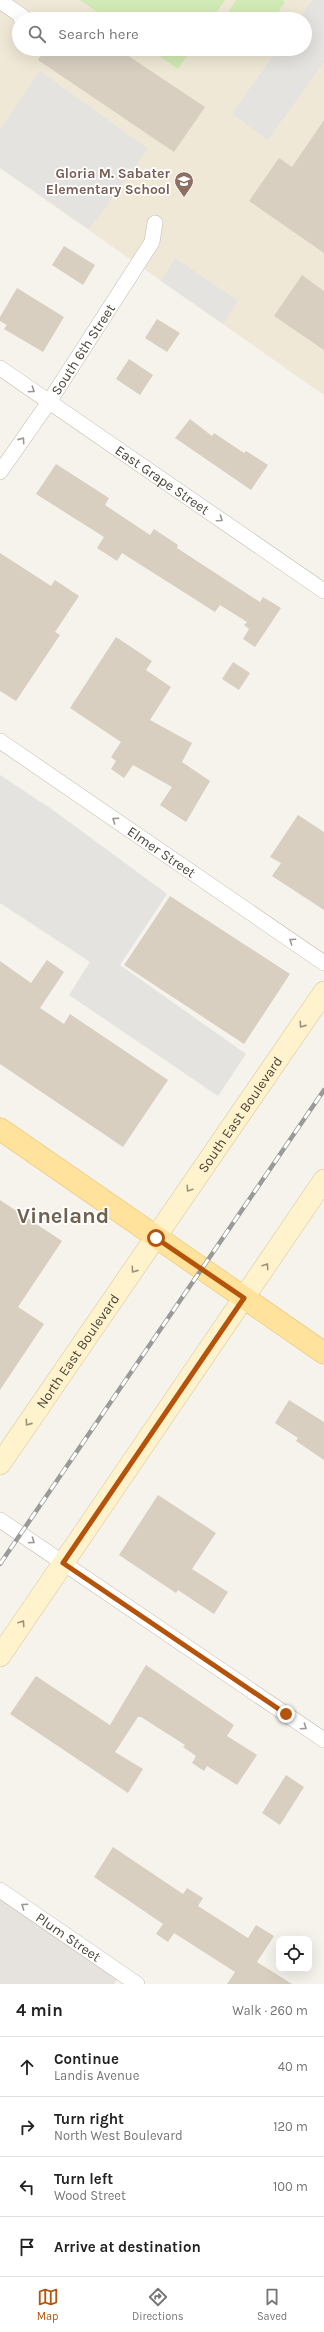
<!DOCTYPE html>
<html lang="en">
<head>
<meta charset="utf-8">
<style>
	:root { --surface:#fff; --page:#f6f6f6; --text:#222; --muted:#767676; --line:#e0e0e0; --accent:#b45309 }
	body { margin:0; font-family:Karla,sans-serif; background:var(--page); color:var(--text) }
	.controls { position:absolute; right:12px; bottom:12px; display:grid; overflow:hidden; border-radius:8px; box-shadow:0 4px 16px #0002 }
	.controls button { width:36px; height:36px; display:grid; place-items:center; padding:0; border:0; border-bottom:1px solid var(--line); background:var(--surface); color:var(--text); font:20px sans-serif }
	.stop { position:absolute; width:12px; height:12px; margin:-9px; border:3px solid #b45309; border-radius:50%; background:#fff }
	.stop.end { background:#b45309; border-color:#fff; box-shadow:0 1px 4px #0008 }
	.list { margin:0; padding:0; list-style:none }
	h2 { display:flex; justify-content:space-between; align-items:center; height:52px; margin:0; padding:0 16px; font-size:17px }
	h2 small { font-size:13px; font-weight:400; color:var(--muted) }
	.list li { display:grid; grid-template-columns:26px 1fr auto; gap:12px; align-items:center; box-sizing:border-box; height:60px; padding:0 16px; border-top:1px solid var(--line) }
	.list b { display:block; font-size:15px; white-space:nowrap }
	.list p { margin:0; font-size:13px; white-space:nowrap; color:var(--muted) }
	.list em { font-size:13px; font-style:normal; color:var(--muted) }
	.icon { flex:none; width:22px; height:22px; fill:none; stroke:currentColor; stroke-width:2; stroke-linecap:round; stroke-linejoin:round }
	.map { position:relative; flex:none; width:324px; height:1984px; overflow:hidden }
	.search { position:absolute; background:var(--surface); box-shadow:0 4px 16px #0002; left:12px; right:12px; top:12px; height:44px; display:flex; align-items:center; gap:10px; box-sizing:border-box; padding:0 14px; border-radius:22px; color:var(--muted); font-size:15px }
	.sheet { height:292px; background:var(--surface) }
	nav { display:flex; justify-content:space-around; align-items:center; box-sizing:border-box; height:56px; border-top:1px solid var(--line); background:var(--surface); font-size:11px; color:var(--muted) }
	nav a { display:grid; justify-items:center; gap:2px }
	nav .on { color:var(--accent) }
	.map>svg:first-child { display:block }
	.industrial { fill:#e6e2dd }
	.education { fill:#efe8d6; fill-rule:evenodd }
	.green { fill:#d2eab5 }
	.parking { fill:#e5e3e0 }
	.building { fill:#d8cfc1 }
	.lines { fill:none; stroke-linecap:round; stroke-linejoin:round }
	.street-casing { stroke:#c2bbae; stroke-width:16 }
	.secondary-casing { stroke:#d6c79b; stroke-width:22 }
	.primary-casing { stroke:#e6c16a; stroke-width:23 }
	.street { stroke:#fff; stroke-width:15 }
	.secondary { stroke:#fff3cd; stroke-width:21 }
	.primary { stroke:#ffe39c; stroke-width:22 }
	.rail-casing { stroke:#9a9a9a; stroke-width:4.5 }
	.rail { stroke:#fff; stroke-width:3; stroke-dasharray:9; stroke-linecap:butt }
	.oneway { stroke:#9c9892 }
	.oneway2 { stroke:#9c937c }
	.route { stroke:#b45309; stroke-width:5 }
	.labels { text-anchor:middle; stroke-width:3.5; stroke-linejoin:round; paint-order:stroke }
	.education-label { font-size:14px; font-weight:bold; fill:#785e54; stroke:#fff; text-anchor:end }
	.street-label { font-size:14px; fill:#4b4439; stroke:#fff }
	.town-label { font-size:22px; font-weight:bold; fill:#6e6250; stroke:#fff }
</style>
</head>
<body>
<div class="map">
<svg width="324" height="1984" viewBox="0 0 324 1984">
	<rect width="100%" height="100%" fill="#f6f3ec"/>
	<polygon class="industrial" points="0,1890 122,1973 114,1984 0,1984"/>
	<path class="education" d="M0,0H324V395L0,168ZM19,19H305V49H19Z"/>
	<g class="green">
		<polygon points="80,0 225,0 212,19 107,19"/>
		<polygon points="236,0 283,0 285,2 274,19 224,19"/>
		<polygon points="149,49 192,49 178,69"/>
	</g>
	<g class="parking">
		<polygon points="312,0 324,0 324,62 268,140 232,114 278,49 305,49 305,19 299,19"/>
		<polygon points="40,71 148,149 89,229 0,168 0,130"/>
		<polygon points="175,258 238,301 223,324 161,281"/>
		<polygon points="0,775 53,810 167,894 120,965 246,1054 218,1096 69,995 90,962 0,903"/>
	</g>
	<g class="building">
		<polygon points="45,49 118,49 205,107 174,152 38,60"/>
		<polygon points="324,120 324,253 249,201 279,158 292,167"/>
		<polygon points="64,246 95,265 83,285 52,265"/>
		<polygon points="302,275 324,291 324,350 274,316"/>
		<polygon points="17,288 64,317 43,352 4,329 7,325 0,321 0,317"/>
		<polygon points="157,319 180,333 167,352 145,338"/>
		<polygon points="129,359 153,375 140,395 116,379"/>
		<polygon points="190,419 212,436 214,433 244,453 246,451 268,465 251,490 175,438"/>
		<polygon points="56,464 109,498 105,505 150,535 154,529 178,545 177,548 260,602 263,597 281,608 255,647 243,639 249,629 244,625 247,622 220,605 215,612 122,553 117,561 97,548 104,537 36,494"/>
		<polygon points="0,553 51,586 55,580 79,596 55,632 60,635 16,701 0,691"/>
		<polygon points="116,637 152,661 146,670 171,687 150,720 192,743 182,762 210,781 186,822 160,805 172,787 133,765 124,778 111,769 116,761 111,757 121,742 70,708"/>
		<polygon points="233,662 250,673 239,690 222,679"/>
		<polygon points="298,815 324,832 324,910 272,876 281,863 270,857"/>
		<polygon points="170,896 290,974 244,1044 124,965"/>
		<polygon points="47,960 64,972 40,1008 64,1024 70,1014 168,1080 123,1147 0,1064 0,961 31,983"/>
		<polygon points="0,1200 62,1241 18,1307 44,1324 0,1390"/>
		<polygon points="289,1400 324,1422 324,1460 296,1441 298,1438 275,1423"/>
		<polygon points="158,1495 216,1533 192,1569 228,1592 214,1614 178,1590 176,1593 119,1555"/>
		<polygon points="146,1665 234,1725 227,1736 257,1755 237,1785 207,1766 204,1771 192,1763 196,1756 183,1747 185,1745 141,1717 138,1717 115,1752 143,1769 128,1793 10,1714 36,1676 110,1725"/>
		<polygon points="286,1775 304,1787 280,1825 262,1813"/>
		<polygon points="113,1847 183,1894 187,1888 203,1898 198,1906 248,1938 256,1925 274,1936 257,1962 292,1984 227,1984 235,1972 174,1933 168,1942 156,1934 163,1924 94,1877"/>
	</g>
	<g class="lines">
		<g class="street-casing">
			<g id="street">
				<polyline points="0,1 22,16 21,19"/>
				<path id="s1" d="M0,368L324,591"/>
				<path id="s2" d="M0,472L49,402L152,242L155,223"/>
				<path id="s3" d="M0,741L324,963"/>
				<polyline points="0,1520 324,1740"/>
				<path id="s4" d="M0,1890L137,1984"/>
			</g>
		</g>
		<g class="secondary-casing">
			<g id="secondary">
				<path id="s5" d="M0,1464L324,992"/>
				<polyline points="0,1656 324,1180"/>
			</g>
		</g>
		<g class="primary-casing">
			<polyline id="primary" points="0,1129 324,1353"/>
		</g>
		<use href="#street" class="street"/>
		<use href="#secondary" class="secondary"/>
		<use href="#primary" class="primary"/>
		<g class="rail-casing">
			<polyline id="rail" points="0,1564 324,1090"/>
		</g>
		<use href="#rail" class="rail"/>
	</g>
	<defs><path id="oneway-chevron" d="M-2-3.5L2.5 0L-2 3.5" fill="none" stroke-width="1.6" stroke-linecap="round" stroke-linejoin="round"/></defs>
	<g class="oneway">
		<use href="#oneway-chevron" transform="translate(32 390) rotate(34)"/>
		<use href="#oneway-chevron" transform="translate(22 440) rotate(-55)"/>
		<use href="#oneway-chevron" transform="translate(220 519) rotate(35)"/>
		<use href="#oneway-chevron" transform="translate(115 820) rotate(-146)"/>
		<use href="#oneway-chevron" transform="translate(292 941) rotate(-146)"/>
		<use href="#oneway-chevron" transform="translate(32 1541) rotate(34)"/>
		<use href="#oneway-chevron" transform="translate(304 1727) rotate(34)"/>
		<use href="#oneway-chevron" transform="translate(24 1906) rotate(-146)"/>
	</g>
	<g class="oneway2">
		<use href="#oneway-chevron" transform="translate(302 1025) rotate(125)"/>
		<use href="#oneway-chevron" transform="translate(189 1189) rotate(124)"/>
		<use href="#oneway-chevron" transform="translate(266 1266) rotate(-56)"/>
		<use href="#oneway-chevron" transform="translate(134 1270) rotate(125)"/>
		<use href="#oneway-chevron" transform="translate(28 1423) rotate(125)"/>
		<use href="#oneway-chevron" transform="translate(22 1623) rotate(-56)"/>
	</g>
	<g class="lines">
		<polyline class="route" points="156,1238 244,1298 63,1563 286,1714"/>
	</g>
	<defs>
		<g id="school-pin" transform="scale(1)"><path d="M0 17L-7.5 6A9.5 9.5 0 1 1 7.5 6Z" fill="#8d6e63" stroke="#fff"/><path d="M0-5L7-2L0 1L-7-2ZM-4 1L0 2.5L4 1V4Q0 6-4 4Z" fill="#fff"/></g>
	</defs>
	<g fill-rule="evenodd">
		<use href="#school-pin" x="184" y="181"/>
	</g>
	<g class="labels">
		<g class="education-label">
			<text x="170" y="178">Gloria M. Sabater<tspan x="170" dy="16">Elementary School</tspan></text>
		</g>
		<g class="street-label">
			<text dy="5" stroke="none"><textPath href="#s2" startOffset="148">South 6th Street</textPath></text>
			<text dy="5" stroke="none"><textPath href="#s1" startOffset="197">East Grape Street</textPath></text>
			<text dy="5" stroke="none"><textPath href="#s3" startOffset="196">Elmer Street</textPath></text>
			<text dy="5" stroke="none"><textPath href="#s5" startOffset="424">South East Boulevard</textPath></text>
			<text dy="5" stroke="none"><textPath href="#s5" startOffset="137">North East Boulevard</textPath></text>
			<text dy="5" stroke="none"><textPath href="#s4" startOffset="83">Plum Street</textPath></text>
		</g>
		<g class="town-label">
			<text x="63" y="1223">Vineland</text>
		</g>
	</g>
</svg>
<div class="controls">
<button><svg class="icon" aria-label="locate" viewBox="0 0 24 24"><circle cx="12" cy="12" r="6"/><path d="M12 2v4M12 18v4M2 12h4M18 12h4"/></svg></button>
</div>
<div class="stop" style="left:156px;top:1238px"></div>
<div class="stop end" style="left:286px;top:1714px"></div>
<div class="search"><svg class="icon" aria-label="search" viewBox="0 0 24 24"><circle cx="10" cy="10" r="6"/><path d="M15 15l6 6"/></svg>Search here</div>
</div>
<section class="sheet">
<h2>4 min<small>Walk · 260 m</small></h2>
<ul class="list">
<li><svg class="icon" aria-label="ahead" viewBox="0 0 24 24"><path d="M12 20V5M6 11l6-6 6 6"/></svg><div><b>Continue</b><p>Landis Avenue</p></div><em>40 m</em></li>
<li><svg class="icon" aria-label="right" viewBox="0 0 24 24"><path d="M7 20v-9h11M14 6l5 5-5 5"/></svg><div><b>Turn right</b><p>North West Boulevard</p></div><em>120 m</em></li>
<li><svg class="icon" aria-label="left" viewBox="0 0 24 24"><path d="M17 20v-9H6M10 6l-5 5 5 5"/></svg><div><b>Turn left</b><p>Wood Street</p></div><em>100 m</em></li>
<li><svg class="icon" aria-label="arrive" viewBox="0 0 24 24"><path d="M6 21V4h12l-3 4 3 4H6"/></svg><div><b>Arrive at destination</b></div></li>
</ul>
</section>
<nav>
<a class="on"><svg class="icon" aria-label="map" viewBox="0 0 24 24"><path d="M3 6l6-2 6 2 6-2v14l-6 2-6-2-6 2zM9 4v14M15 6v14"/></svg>Map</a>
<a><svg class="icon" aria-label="directions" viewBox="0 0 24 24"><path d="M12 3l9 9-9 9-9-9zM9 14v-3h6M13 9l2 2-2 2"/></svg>Directions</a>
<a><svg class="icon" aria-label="saved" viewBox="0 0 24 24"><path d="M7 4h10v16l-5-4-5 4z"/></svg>Saved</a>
</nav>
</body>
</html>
